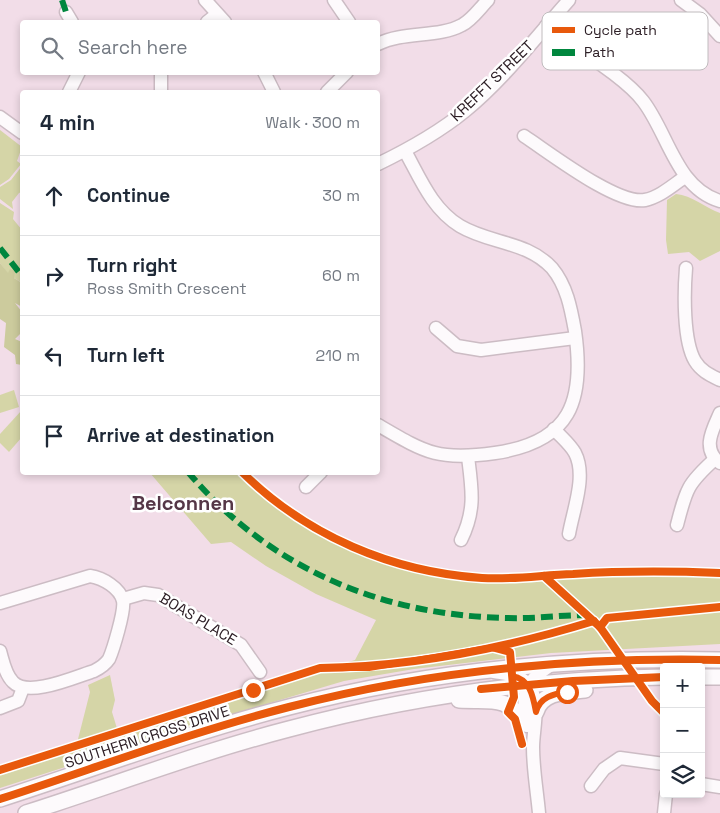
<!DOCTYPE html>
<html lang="en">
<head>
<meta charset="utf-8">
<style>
	:root { --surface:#fff; --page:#f2f2f3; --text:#1f2937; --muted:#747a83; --line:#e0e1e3 }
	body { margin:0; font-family:"Space Grotesk",sans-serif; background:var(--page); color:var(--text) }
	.controls { position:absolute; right:15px; bottom:15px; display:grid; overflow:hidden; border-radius:5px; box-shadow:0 2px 8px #0003 }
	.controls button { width:45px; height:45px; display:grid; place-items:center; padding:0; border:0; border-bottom:1px solid var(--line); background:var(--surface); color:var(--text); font:25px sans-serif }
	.stop { position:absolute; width:15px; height:15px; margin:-11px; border:4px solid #ea580c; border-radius:50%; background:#fff }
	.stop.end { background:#ea580c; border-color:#fff; box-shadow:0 1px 5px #0008 }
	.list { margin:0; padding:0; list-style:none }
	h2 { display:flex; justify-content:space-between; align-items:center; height:65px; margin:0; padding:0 20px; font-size:21px }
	h2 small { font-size:16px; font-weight:400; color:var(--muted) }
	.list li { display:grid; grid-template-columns:32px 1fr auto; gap:15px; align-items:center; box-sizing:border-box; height:80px; padding:0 20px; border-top:1px solid var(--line) }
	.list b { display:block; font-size:19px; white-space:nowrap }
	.list p { margin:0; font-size:16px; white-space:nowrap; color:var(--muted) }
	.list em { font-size:16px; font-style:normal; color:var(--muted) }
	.icon { flex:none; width:28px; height:28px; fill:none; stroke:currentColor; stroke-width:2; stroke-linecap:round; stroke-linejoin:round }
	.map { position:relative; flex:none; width:720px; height:813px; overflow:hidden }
	.search { position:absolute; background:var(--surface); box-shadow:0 2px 8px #0003; left:20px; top:20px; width:360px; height:55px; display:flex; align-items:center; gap:12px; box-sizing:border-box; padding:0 18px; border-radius:5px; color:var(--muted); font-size:19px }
	.panel { position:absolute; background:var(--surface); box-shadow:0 2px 8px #0003; left:20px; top:90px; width:360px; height:385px; border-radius:5px }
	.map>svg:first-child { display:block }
	.green { fill:#d5d5a7 }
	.forest { fill:#cccb9d }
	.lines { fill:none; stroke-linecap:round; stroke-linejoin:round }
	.minor-casing { stroke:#ccbcc4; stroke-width:15 }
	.major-casing { stroke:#ccbcc4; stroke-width:18 }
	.minor { stroke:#fdfafc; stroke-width:12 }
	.major { stroke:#fdfafc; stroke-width:15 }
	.quiet { stroke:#00873e; stroke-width:6; stroke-dasharray:12 6; stroke-linecap:butt }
	.cycleway-casing { stroke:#fff; stroke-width:11 }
	.cycleway { stroke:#e8590c; stroke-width:8 }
	.route { stroke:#ea580c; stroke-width:6 }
	.labels { text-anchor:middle; stroke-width:5; stroke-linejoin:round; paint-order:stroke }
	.street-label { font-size:15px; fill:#2e2027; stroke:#fff }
	.district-label { font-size:20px; font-weight:bold; fill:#553747; stroke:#fff }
	.key { fill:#fff; stroke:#c0bcbe; stroke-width:1 }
	.key-label { font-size:14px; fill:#2e2027 }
</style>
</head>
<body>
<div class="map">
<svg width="720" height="813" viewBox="0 0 720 813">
	<rect width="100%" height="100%" fill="#f2dde8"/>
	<g class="green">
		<polygon points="0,130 22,147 17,161 21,164 9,179 0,185"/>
		<polygon points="22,166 22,192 19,193 12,202 13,209 0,199 0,187 11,180"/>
		<path d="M676,194C692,195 705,208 720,213V251L700,261L689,252L668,254L666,240L667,200Z"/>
		<polygon points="0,203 14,212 13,219 22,230 22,283 8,274 0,263"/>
		<polygon points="14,390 19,407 0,413 0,395"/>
		<polygon points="21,411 22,437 9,452 0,443 0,434"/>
		<path d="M150,473H238C304,538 390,574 482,581C512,583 542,577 572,576C621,572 671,573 720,575V644L551,653L414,669L344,681L196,725L0,788V771L76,747L90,692L88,685L110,675L115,700L112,712L119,735L355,660L376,620L316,594L266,566L231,542L211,544Z"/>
	</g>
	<polygon class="forest" points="0,263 8,273 10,269 15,271 14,278 22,283 22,307 15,303 22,312 22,332 15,339 22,342 22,365 16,364 15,355 4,347 6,323 0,319"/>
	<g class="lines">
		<g class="minor-casing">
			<g id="minor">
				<polyline points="205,0 225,22"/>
				<polyline points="334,0 349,22"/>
				<polyline points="681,0 700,14 720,36"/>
				<polyline points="66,12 72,22"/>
				<polyline points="207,22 217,14"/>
				<path d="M546,26C572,46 624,76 643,101C668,133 676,188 720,201"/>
				<path d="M378,44C404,31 438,38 462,25C472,20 480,8 488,0"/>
				<polyline points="161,72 161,92"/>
				<polyline points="264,72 274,92"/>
				<polyline points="69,92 79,72"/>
				<polyline points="327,92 347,72"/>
				<polyline points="0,117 22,133"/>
				<path d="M524,136C550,153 617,205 645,200C660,197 673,185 685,177"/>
				<path d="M378,164C409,149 438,133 465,111C504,79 536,37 569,0"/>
				<path d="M686,268C684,292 683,341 695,361C701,371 710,375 720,380"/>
				<polyline points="436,328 457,346 481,350 575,338"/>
				<path d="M720,413C713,429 701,449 720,463"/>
				<path d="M378,425C426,453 438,461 495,453C571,442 585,401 575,331C571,309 567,286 552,268C527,241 490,244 460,226C432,209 420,178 405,151"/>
				<path d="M554,429C561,437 570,444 575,453C587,476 573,510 569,534"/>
				<polyline points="306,487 321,472"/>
				<path d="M677,525C686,490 687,484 715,459"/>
				<path d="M461,540C476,510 472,489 468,457"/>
				<polyline points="123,599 144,593 158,595 241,645 260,672"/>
				<path d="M0,603L90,576C103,578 120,588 123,601C125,611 113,650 109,659C105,665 100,668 94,671C75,677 28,698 13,682C5,674 3,661 0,651"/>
				<path d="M494,672C505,674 518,674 527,683C542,699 533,728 533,747C533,769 537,791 539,813"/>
				<polyline points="0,708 18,701 23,688"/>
				<path d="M527,726C521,692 524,682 553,664"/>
				<polyline points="701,784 720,787"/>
				<polyline points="591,786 604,769 620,758 664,764"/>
				<polyline points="664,813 666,794"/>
			</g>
		</g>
		<g class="major-casing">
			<g id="major">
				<polyline points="701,677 720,677"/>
				<path d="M459,700C491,702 506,694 526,724"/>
				<path d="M536,712C542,691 567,692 585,690"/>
				<path d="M0,799C96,768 191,732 289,707C431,670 574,657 720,660"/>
				<path d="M26,813C114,785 200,752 289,729C412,696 537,679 664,677"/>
			</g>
		</g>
		<use href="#minor" class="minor"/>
		<use href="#major" class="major"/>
		<g class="quiet">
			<polyline points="62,0 66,12"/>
			<polyline points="0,248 22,276"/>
			<path d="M188,472C270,569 383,616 508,618C534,619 561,615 587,615"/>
		</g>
		<g class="cycleway-casing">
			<g id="cycleway">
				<path d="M242,472C307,536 392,572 482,578C513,580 542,575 573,574C621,571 671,571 720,573"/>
				<polyline points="544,576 600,627 652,701 664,713"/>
				<polyline points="600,627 607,618 720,607"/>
				<polyline points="495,648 510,652 514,697 508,712 515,719 522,744"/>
				<polyline points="481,689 573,681 664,677"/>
				<path d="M0,770L320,668C413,667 506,648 594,621"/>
				<path d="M0,799C96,768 191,732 289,707C431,670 574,657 720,660"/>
			</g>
		</g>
		<use href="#cycleway" class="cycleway"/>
	</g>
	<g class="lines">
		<path class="route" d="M253,690L320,668H369L494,647L510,652L512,676C530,679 533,696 536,712C540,697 553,694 567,692"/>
	</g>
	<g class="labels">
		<g class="street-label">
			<text transform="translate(492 81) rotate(-44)" y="5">KREFFT STREET</text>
			<text transform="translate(198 619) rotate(31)" y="5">BOAS PLACE</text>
			<text transform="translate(147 737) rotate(-18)" y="5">SOUTHERN CROSS DRIVE</text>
		</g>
		<g class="district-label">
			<text x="183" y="510">Belconnen</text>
		</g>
	</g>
	<rect x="542" y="12" width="166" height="58" rx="8" class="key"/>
	<rect x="552" y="27" width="23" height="6" fill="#e8590c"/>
	<rect x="552" y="49" width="23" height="7" fill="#00873e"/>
	<g class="key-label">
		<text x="584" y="35">Cycle path</text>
		<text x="584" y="57">Path</text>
	</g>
</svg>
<div class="controls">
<button>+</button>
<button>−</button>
<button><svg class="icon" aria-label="layers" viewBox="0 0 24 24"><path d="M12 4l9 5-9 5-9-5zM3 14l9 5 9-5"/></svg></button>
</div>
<div class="stop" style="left:567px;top:692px"></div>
<div class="stop end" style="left:253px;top:690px"></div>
<div class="search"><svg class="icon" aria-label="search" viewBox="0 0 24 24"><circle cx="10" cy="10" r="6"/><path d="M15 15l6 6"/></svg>Search here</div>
<section class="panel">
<h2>4 min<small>Walk · 300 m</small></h2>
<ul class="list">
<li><svg class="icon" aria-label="ahead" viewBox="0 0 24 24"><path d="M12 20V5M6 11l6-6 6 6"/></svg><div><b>Continue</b></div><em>30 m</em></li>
<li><svg class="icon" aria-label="right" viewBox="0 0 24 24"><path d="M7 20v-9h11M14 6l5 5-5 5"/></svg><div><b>Turn right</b><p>Ross Smith Crescent</p></div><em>60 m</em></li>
<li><svg class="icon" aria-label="left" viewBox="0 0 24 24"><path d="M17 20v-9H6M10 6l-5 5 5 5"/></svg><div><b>Turn left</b></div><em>210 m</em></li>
<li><svg class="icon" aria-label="arrive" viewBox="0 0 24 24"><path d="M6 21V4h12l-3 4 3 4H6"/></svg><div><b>Arrive at destination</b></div></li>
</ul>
</section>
</div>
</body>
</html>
